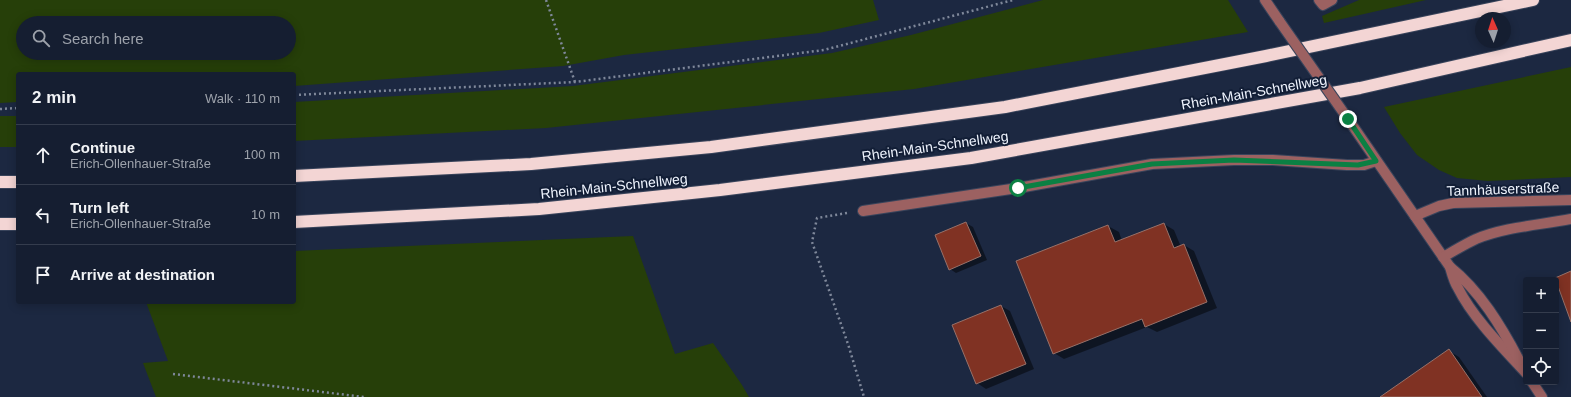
<!DOCTYPE html>
<html lang="en">
<head>
<meta charset="utf-8">
<style>
	:root { --surface:#151e31; --page:#222b3d; --text:#f1f3f6; --muted:#9da2ab; --line:#343c4d }
	body { margin:0; font-family:Arial,sans-serif; background:var(--page); color:var(--text) }
	.controls { position:absolute; right:12px; bottom:12px; display:grid; overflow:hidden; border-radius:4px; box-shadow:0 2px 10px #0003 }
	.controls button { width:36px; height:36px; display:grid; place-items:center; padding:0; border:0; border-bottom:1px solid var(--line); background:var(--surface); color:var(--text); font:20px sans-serif }
	.compass { position:absolute; left:1475px; top:12px; width:36px; height:36px; border-radius:50%; background:var(--surface); box-shadow:0 2px 10px #0003; rotate:357deg }
	.stop { position:absolute; width:12px; height:12px; margin:-9px; border:3px solid #0b8043; border-radius:50%; background:#fff }
	.stop.end { background:#0b8043; border-color:#fff; box-shadow:0 1px 4px #0008 }
	.list { margin:0; padding:0; list-style:none }
	h2 { display:flex; justify-content:space-between; align-items:center; height:52px; margin:0; padding:0 16px; font-size:17px }
	h2 small { font-size:13px; font-weight:400; color:var(--muted) }
	.list li { display:grid; grid-template-columns:26px 1fr auto; gap:12px; align-items:center; box-sizing:border-box; height:60px; padding:0 16px; border-top:1px solid var(--line) }
	.list b { display:block; font-size:15px; white-space:nowrap }
	.list p { margin:0; font-size:13px; white-space:nowrap; color:var(--muted) }
	.list em { font-size:13px; font-style:normal; color:var(--muted) }
	.icon { flex:none; width:22px; height:22px; fill:none; stroke:currentColor; stroke-width:2; stroke-linecap:round; stroke-linejoin:round }
	.map { position:relative; flex:none; width:1571px; height:397px; overflow:hidden }
	.search { position:absolute; background:var(--surface); box-shadow:0 2px 10px #0003; left:16px; top:16px; width:280px; height:44px; display:flex; align-items:center; gap:10px; box-sizing:border-box; padding:0 14px; border-radius:22px; color:var(--muted); font-size:15px }
	.panel { position:absolute; background:var(--surface); box-shadow:0 2px 10px #0003; left:16px; top:72px; width:280px; height:232px; border-radius:4px }
	.map>svg:first-child { display:block }
	.green { fill:#263f09; fill-rule:evenodd }
	.shadow { fill:#0007 }
	.building { fill:#803223; stroke:#977169 }
	.lines { fill:none; stroke-linecap:round; stroke-linejoin:round }
	.minor-casing { stroke:#39445b; stroke-width:12 }
	.highway-casing { stroke:#39445b; stroke-width:14 }
	.path { stroke:#7f889a; stroke-width:2.5; stroke-dasharray:2 3; stroke-linecap:butt }
	.minor { stroke:#9c6161; stroke-width:10 }
	.highway { stroke:#f3d5d4; stroke-width:12 }
	.minor-bridge-casing { stroke:#39445b; stroke-width:12; stroke-linecap:butt }
	.minor-bridge { stroke:#9c6161; stroke-width:10 }
	.route { stroke:#0b8043; stroke-width:5 }
	.labels { text-anchor:middle; stroke-width:4; stroke-linejoin:round; paint-order:stroke }
	.street-label { font-size:14px; fill:#eef3fd; stroke:#121e36 }
</style>
</head>
<body>
<div class="map">
<svg width="1571" height="397" viewBox="0 0 1571 397">
	<rect width="100%" height="100%" fill="#1c2841"/>
	<g class="green">
		<path d="M0,0H873L879,20L819,33L624,55L563,66L294,86V74H18V102L0,103ZM23,23H289V53H23Z"/>
		<polygon points="1043,0 1228,0 1248,32 914,89 546,128 294,141 294,102 573,86 832,53 911,35"/>
		<polygon points="1359,0 1426,0 1324,23 1322,16"/>
		<polygon points="1571,67 1571,177 1488,181 1457,178 1439,170 1417,155 1400,133 1384,107"/>
		<rect x="0" y="116" width="18" height="31"/>
		<polygon points="633,236 675,354 713,343 742,385 749,397 156,397 143,363 168,361 146,302 294,302 294,251"/>
	</g>
	<g class="shadow">
		<polygon points="966,223 973,227 987,260 956,273 950,269"/>
		<polygon points="1164,224 1174,230 1181,247 1184,245 1194,251 1217,308 1157,332 1147,327 1064,359 1054,353 1108,226 1119,232 1122,241"/>
		<polygon points="1001,306 1010,311 1034,369 986,389 977,383"/>
		<polygon points="1449,351 1459,357 1487,397 1381,397"/>
	</g>
	<g class="building">
		<polygon points="966,222 981,256 949,270 935,235"/>
		<polygon points="1164,223 1174,248 1184,244 1207,302 1145,327 1142,319 1053,354 1016,261 1108,225 1115,242"/>
		<polygon points="1571,271 1571,322 1555,278"/>
		<polygon points="1001,305 1026,364 976,384 952,325"/>
		<polygon points="1449,349 1482,397 1380,397"/>
	</g>
	<g class="lines">
		<g class="minor-casing">
			<g id="minor">
				<polyline points="1265,0 1280,22"/>
				<polyline points="1319,0 1323,5 1332,0"/>
				<path d="M1348,119L1450,267C1452,274 1454,282 1458,288C1473,318 1503,348 1526,373"/>
				<polyline points="863,211 1018,188 1152,164 1234,160 1273,160 1347,165 1364,165 1376,161"/>
				<polyline points="1415,216 1439,206 1453,203 1571,200"/>
				<path d="M1443,257C1454,251 1465,244 1476,239C1505,227 1540,225 1571,219"/>
				<path d="M1450,267C1480,291 1501,326 1519,360"/>
				<polyline points="1532,382 1542,397"/>
			</g>
		</g>
		<g class="highway-casing">
			<g id="highway">
				<polyline points="294,176 531,164 711,147 1005,107 1266,56 1533,0"/>
				<polyline points="0,182 18,182"/>
				<polyline points="294,222 539,209 720,190 971,158 1360,88 1571,40"/>
				<polyline points="0,224 18,224"/>
			</g>
		</g>
		<g class="path">
			<polyline points="546,0 575,82"/>
			<polyline points="294,95 575,82 824,50 1013,0"/>
			<polyline points="0,109 18,108"/>
			<polyline points="847,213 817,218 812,242 848,344 864,397"/>
			<polyline points="173,374 364,397"/>
		</g>
		<use href="#minor" class="minor"/>
		<use href="#highway" class="highway"/>
		<g class="minor-bridge-casing">
			<polyline id="minor-bridge" points="1280,22 1348,119"/>
		</g>
		<use href="#minor-bridge" class="minor-bridge"/>
	</g>
	<g class="lines">
		<polyline class="route" points="1018,188 1152,164 1234,160 1358,165 1376,161 1348,119"/>
	</g>
	<g class="labels">
		<g class="street-label">
			<text transform="translate(1254 92) rotate(-10)" y="5">Rhein-Main-Schnellweg</text>
			<text transform="translate(935 146) rotate(-8)" y="5">Rhein-Main-Schnellweg</text>
			<text transform="translate(614 186) rotate(-6)" y="5">Rhein-Main-Schnellweg</text>
			<text transform="translate(1503 189) rotate(-2)" y="5">Tannhäuserstraße</text>
		</g>
	</g>
</svg>
<div class="controls">
<button>+</button>
<button>−</button>
<button><svg class="icon" aria-label="locate" viewBox="0 0 24 24"><circle cx="12" cy="12" r="6"/><path d="M12 2v4M12 18v4M2 12h4M18 12h4"/></svg></button>
</div>
<svg class="compass" viewBox="-18 -18 36 36"><path d="M0-13l5 13h-10z" fill="#e53935"/><path d="M0 13l5-13h-10z" fill="#9da2ab"/></svg>
<div class="stop" style="left:1018px;top:188px"></div>
<div class="stop end" style="left:1348px;top:119px"></div>
<div class="search"><svg class="icon" aria-label="search" viewBox="0 0 24 24"><circle cx="10" cy="10" r="6"/><path d="M15 15l6 6"/></svg>Search here</div>
<section class="panel">
<h2>2 min<small>Walk · 110 m</small></h2>
<ul class="list">
<li><svg class="icon" aria-label="ahead" viewBox="0 0 24 24"><path d="M12 20V5M6 11l6-6 6 6"/></svg><div><b>Continue</b><p>Erich-Ollenhauer-Straße</p></div><em>100 m</em></li>
<li><svg class="icon" aria-label="left" viewBox="0 0 24 24"><path d="M17 20v-9H6M10 6l-5 5 5 5"/></svg><div><b>Turn left</b><p>Erich-Ollenhauer-Straße</p></div><em>10 m</em></li>
<li><svg class="icon" aria-label="arrive" viewBox="0 0 24 24"><path d="M6 21V4h12l-3 4 3 4H6"/></svg><div><b>Arrive at destination</b></div></li>
</ul>
</section>
</div>
</body>
</html>
